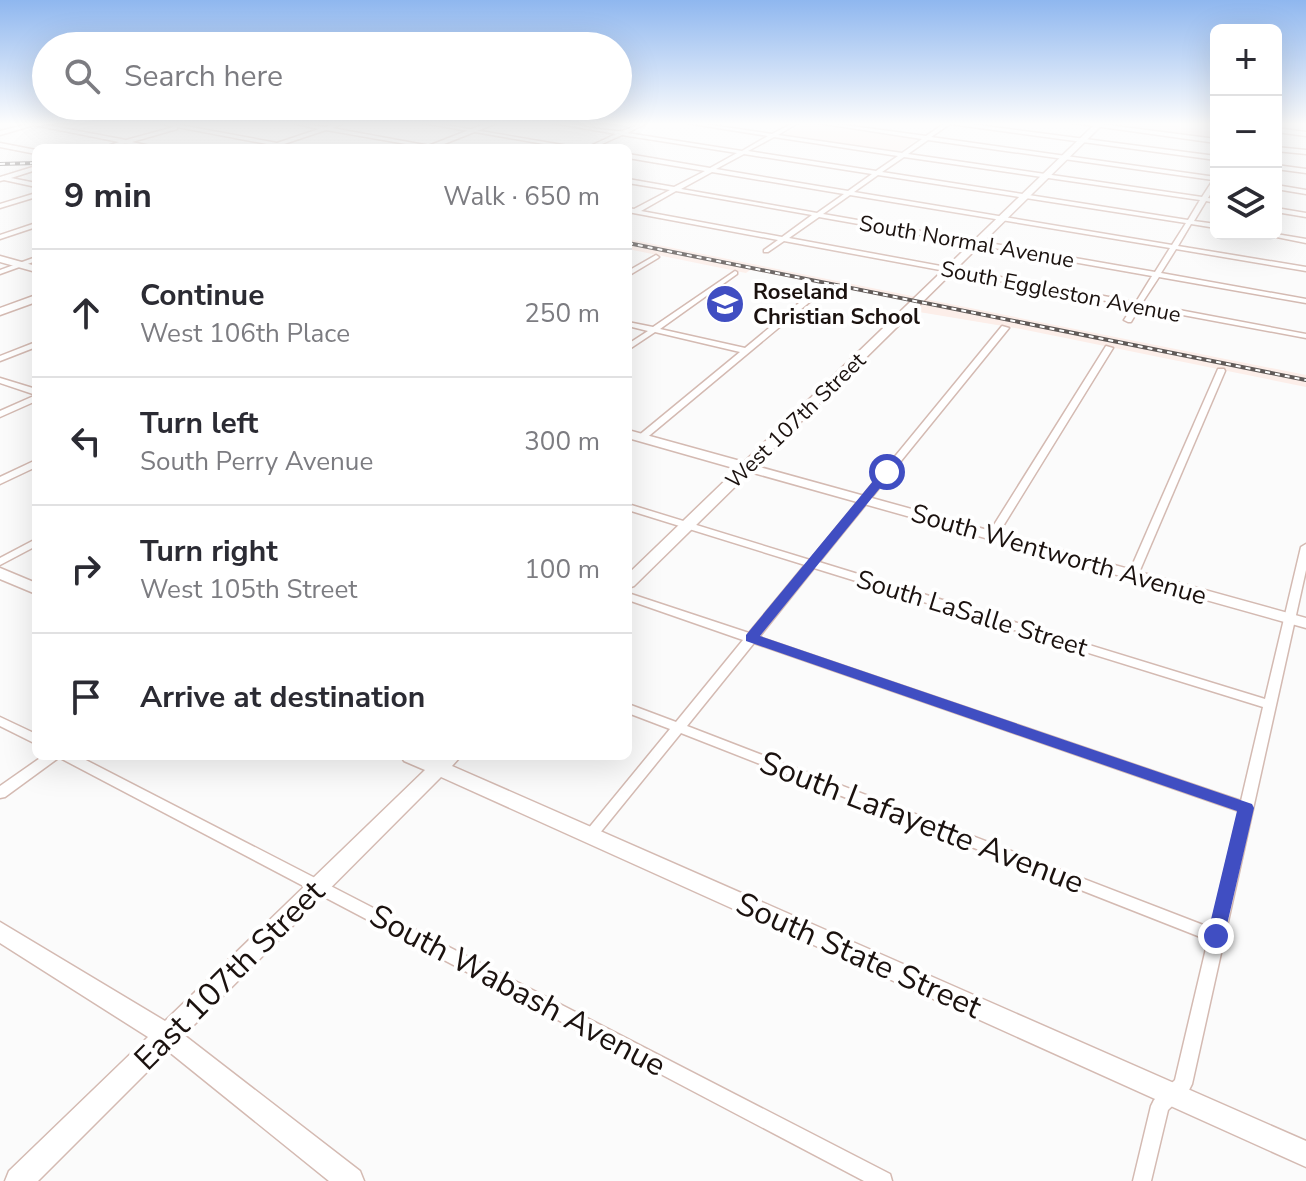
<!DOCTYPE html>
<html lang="en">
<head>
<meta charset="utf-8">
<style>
	:root { --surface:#fff; --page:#f2f2f3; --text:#2b2b33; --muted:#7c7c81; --line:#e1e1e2 }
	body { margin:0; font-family:"Nunito Sans",sans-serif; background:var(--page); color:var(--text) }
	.controls { position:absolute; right:24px; top:24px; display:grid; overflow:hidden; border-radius:12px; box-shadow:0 8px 32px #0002 }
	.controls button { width:72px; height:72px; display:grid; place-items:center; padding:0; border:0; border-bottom:2px solid var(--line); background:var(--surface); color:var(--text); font:40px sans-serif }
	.stop { position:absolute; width:24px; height:24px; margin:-18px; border:6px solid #404ec2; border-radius:50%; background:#fff }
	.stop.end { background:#404ec2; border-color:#fff; box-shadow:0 2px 8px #0008 }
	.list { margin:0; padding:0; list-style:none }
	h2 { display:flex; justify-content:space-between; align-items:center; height:104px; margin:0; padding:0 32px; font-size:34px }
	h2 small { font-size:26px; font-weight:400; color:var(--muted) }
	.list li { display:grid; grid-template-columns:52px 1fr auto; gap:24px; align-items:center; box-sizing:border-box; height:128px; padding:0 32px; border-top:2px solid var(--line) }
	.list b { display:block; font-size:30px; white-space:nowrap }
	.list p { margin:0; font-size:26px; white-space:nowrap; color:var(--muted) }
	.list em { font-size:26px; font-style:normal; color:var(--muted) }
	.icon { flex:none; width:44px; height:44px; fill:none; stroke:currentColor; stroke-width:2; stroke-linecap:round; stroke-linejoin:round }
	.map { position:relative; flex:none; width:1306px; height:1181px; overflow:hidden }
	.search { position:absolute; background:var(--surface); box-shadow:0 8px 32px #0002; left:32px; top:32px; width:600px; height:88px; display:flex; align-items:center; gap:20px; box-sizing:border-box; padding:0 28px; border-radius:44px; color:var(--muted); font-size:30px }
	.panel { position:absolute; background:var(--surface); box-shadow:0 8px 32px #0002; left:32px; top:144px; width:600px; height:616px; border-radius:12px }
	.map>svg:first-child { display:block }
	.built { fill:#fceee9 }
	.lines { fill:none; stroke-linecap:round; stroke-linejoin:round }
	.street-casing { stroke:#d4bab2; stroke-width:3 }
	.secondary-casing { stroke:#d4bab2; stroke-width:3 }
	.primary-casing { stroke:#d4bab2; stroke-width:3 }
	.street { fill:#fff; fill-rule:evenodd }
	.secondary { fill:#fff; fill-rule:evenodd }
	.primary { fill:#fff; fill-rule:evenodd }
	.rail-casing { stroke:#605a58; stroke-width:4 }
	.rail { stroke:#fff; stroke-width:2; stroke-dasharray:5; stroke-linecap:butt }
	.route { fill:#404ec2 }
	.labels { text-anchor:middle; stroke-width:8; stroke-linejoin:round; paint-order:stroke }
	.far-street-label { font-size:22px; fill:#1b120f; stroke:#fff }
	.far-poi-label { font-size:22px; font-weight:bold; fill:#1b120f; stroke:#fff; text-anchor:start }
	.street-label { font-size:26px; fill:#1b120f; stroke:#fff }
	.near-street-label { font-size:32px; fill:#1b120f; stroke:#fff }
</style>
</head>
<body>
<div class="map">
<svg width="1306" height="1181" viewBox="0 0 1306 1181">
	<rect width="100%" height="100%" fill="#fbfbfb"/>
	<g class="built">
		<polygon points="806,123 918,139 899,152 782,135"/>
		<polygon points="1149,123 1216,131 1216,138 1105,124"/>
		<polygon points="628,239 917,297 912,302 750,270 746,273 628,249"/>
		<polygon points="925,299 1306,375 1306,387 1021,329 913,311"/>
	</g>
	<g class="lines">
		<g class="street-casing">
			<g id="street">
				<path d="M27,123H36L126,140L174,127L160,123H169L277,143L319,129L292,123L325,127L338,123H344L332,128L441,148H429L326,130L284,144L300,148H288L177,127V129L132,142L159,148C147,148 134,143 123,144C116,145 110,148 102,148L119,142L34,125L0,135V131L28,124Z"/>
				<polygon points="423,123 433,123 580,148 567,148"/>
				<path d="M553,123C574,123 595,130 617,131C628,132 636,123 647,123L627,133L742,151L768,136L686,123H697L772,134L793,123H798L778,135L902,153L922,139L818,123H829L926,136L945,123H962L1216,156V160L950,124L931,137L1216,177V185L1208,198L1216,199V203L1206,201L1194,221L1216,224V228L1191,224L1178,246L1306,267V271L1176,249L1161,273L1306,299V303L1159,277L1142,303L1306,334V338L1140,307L1131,322H1128L1124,320L1133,306L784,241L768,252H764V250L778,240L628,212V208L634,209L670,190L628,183V179L674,187L705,171L628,158V154L710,168L737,153L622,135L593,148H586L616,134ZM774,137L898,156L876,171L748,151ZM928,140L1213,180L1202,197L908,154ZM744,154L872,174L848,191L716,169ZM904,157L1200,200L1188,220L882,172ZM712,172L844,194L817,213L681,189ZM878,175L1186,223L1172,245L854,192ZM676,191L812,215L782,237L641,211ZM850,195L1170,248L1155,272L823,214ZM819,217L1152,276L1136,302L789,238Z"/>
				<polygon points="1276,128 1306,132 1306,136 1276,132"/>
				<polygon points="0,143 36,150 36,154 0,147"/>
				<polygon points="1276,165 1306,169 1306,173 1276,169"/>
				<polygon points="36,166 36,170 11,178 36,183 36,187 4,180 0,181 0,177"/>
				<polygon points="1276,185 1306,190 1306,194 1276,189"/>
				<polygon points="36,193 36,197 0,208 0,204"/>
				<polygon points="1276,208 1306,213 1306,217 1276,212"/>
				<polygon points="36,223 36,227 0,239 0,235"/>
				<polygon points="1261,234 1276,234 1306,239 1306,243"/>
				<polygon points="656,255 659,257 658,258 628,276 628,271"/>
				<polygon points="36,257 36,261 0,274 0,270"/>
				<polygon points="735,271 737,272 737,274 660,329 745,348 805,298 812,300 644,440 638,440 638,436 740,352 655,332 628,350 628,344 648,331 628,326 628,322 653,327"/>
				<path d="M1002,326L1009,328L819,562L1265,699L1301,547L1306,544V570L1192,1084L1189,1090L1168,1110L1151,1181H1133L1151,1106L1154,1100L1175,1080L1208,940L681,733L595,839L590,840L585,839L583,835L670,729L628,713V704L676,722L743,640L628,600V593L749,633L805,565L628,510V504L810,560ZM814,568L1263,707L1241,801L759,637ZM754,643L1239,811L1211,928L687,726Z"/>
				<polygon points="36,342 36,347 0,361 0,356"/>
				<polygon points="1106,346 1113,348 997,536 996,538 988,538 987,536"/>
				<polygon points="1218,369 1224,369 1225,371 1138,575 1137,577 1129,577 1128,575"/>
				<polygon points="0,378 36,389 36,395 0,383"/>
				<polygon points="36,395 36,401 0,417 0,411"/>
				<polygon points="36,460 36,467 0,484 0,477"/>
				<polygon points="36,539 36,546 0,565 0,558"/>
				<polygon points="0,717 36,734 36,744 0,726"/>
				<polygon points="43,756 59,756 57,759 5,797 0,798 0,786"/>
				<polygon points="60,756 78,756 890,1174 892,1181 864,1181 62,759"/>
			</g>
		</g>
		<g class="secondary-casing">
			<g id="secondary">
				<polygon points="487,123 497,123 434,148 423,148"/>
				<polygon points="1096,123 1104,123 756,466 1306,618 1306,628 750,472 634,586 628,588 628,574 737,469 628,438 628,430 744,462"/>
				<polygon points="0,256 36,266 36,272 0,262"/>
				<polygon points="36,295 36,302 0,315 0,308"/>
				<polygon points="0,568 36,583 36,594 0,579"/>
				<polygon points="401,756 429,756 436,759 439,756 461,756 452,766 1306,1141 1306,1167 441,777 184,1035 360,1171 364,1181 329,1181 168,1051 38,1181 5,1181 9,1171 148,1037 0,943 0,922 165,1021 425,770 404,761"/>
			</g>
		</g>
		<g class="primary-casing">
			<g id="primary">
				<polygon points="1073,123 1092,123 1216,139 1216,143"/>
				<polygon points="1276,147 1306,150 1306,154 1276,151"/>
			</g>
		</g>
		<use href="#street" class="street"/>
		<use href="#secondary" class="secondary"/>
		<use href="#primary" class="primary"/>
		<g class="rail-casing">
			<g id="rail">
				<polyline points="0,164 36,163"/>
				<polyline points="628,243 1306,380"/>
			</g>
		</g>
		<use href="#rail" class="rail"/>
	</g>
	<linearGradient id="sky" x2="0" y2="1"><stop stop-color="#8fb7ef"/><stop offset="0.43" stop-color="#fdfdfd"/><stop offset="1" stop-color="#fdfdfd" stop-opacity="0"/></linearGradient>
	<rect width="1306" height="288" fill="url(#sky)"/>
	<polygon class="route" points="883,469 893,472 760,636 1252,804 1254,808 1223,942 1210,942 1207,936 1237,811 746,641 746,635"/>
	<defs>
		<g id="school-disc" transform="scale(2)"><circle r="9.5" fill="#404ec2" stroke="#fff"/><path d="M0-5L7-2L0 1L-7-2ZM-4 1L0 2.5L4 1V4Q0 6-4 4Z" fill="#fff"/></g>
	</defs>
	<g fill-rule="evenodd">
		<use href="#school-disc" x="725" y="304"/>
	</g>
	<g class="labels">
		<g class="far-street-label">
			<text transform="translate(967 241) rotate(10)" y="8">South Normal Avenue</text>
			<text transform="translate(1061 291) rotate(11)" y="8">South Eggleston Avenue</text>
			<text transform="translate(795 420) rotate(-44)" y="8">West 107th Street</text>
		</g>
		<g class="far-poi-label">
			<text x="753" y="299">Roseland<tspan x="753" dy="25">Christian School</tspan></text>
		</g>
		<g class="street-label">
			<text transform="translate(1059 554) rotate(16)" y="9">South Wentworth Avenue</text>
			<text transform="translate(972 613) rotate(17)" y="9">South LaSalle Street</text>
		</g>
		<g class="near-street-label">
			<text transform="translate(922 822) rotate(21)" y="11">South Lafayette Avenue</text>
			<text transform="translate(859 955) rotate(24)" y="11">South State Street</text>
			<text transform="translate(229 975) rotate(-45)" y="11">East 107th Street</text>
			<text transform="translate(518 990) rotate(28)" y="11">South Wabash Avenue</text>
		</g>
	</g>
</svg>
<div class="controls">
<button>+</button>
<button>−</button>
<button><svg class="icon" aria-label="layers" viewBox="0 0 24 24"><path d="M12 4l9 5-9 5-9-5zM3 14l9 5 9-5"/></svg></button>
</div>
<div class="stop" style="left:887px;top:472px"></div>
<div class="stop end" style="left:1216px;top:936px"></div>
<div class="search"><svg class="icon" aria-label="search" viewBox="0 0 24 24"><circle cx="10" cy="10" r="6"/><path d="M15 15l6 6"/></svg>Search here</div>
<section class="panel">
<h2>9 min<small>Walk · 650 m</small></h2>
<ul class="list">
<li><svg class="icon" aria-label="ahead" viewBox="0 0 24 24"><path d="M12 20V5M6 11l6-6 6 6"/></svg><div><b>Continue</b><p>West 106th Place</p></div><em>250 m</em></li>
<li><svg class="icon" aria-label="left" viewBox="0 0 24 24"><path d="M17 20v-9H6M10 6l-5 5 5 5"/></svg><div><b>Turn left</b><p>South Perry Avenue</p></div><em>300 m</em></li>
<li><svg class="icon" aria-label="right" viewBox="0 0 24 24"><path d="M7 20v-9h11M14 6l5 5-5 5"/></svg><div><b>Turn right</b><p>West 105th Street</p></div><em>100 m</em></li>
<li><svg class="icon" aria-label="arrive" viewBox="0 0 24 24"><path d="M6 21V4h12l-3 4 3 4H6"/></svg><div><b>Arrive at destination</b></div></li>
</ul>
</section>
</div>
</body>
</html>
